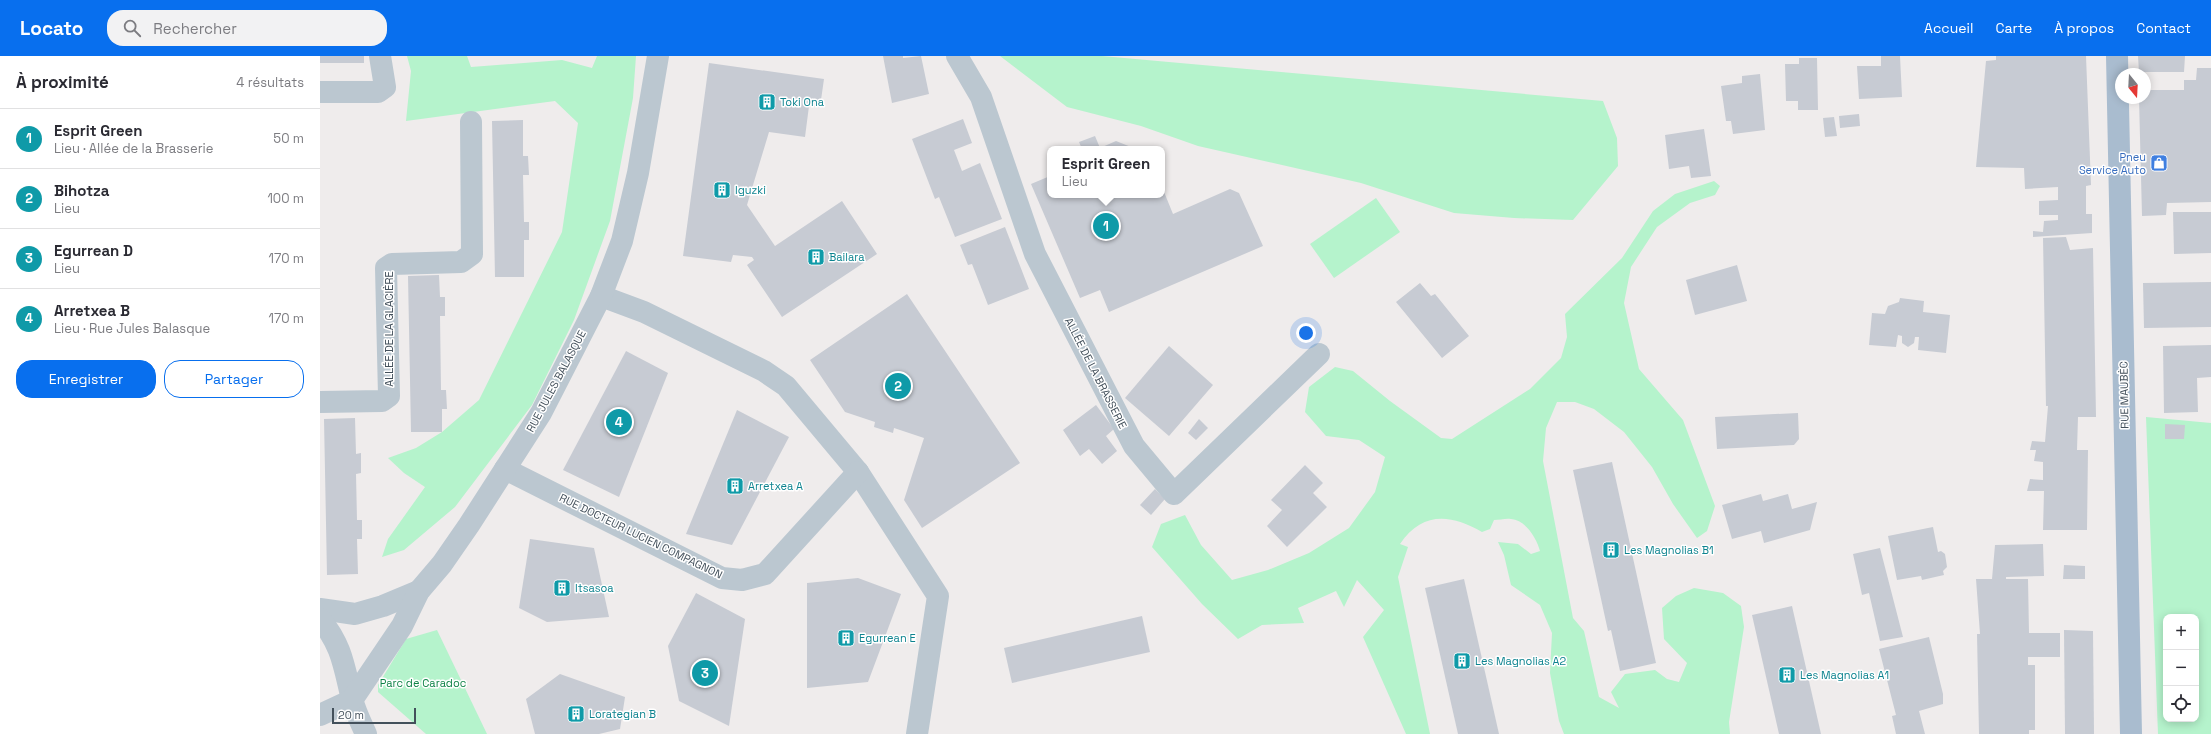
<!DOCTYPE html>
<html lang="fr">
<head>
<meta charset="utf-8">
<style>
	:root { --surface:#fff; --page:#f2f2f3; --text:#2b2b33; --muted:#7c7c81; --line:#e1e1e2; --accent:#086fee }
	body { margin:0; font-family:"Space Grotesk",sans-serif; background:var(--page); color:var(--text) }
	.controls { position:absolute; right:12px; bottom:12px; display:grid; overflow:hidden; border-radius:8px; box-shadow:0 2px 10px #0003 }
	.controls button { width:36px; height:36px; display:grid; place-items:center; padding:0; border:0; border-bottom:1px solid var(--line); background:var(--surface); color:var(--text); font:20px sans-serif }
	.compass { position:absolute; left:1795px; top:12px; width:36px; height:36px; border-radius:50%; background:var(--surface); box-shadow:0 2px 10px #0003; rotate:162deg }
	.scale { position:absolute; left:12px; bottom:10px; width:84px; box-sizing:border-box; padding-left:4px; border:2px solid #43505b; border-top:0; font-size:11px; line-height:14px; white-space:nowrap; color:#43505b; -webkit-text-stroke:3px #fff; paint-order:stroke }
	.you { position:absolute; left:986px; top:277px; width:14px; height:14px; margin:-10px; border:3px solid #fff; border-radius:50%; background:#1a73e8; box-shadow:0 0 0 6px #1a73e833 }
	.badge { display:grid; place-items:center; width:26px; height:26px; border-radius:50%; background:var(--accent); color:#fff; font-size:13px; font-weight:700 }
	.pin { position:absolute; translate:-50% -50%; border:2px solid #fff; box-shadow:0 1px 4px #0006 }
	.popup { position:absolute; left:727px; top:90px; width:118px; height:52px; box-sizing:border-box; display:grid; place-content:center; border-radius:8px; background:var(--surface); filter:drop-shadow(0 1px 3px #0005); font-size:13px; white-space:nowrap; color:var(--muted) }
	.popup b { font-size:15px; color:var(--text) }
	.popup::after { content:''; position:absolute; left:50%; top:100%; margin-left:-8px; border:8px solid transparent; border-top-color:var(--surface) }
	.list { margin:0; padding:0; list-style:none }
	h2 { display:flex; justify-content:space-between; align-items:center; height:52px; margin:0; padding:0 16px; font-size:17px }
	h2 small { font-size:13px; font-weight:400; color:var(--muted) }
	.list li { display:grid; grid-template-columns:26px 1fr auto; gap:12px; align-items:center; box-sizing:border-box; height:60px; padding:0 16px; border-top:1px solid var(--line) }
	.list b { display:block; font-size:15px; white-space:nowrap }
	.list p { margin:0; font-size:13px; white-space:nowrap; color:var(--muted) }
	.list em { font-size:13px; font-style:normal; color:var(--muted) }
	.actions { display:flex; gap:8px; padding:12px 16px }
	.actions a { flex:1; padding:9px 0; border:1px solid var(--accent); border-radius:16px; text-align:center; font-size:14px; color:var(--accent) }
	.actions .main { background:var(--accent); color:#fff }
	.icon { flex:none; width:22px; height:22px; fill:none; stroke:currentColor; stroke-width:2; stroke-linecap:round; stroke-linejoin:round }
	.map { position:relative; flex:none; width:1891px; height:678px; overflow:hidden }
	header { display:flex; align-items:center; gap:24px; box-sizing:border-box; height:56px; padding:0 20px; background:var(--accent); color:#fff }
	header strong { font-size:19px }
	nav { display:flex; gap:22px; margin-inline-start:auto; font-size:14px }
	.search { width:280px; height:36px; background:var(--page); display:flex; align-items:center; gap:10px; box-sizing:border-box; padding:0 14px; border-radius:16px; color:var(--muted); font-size:15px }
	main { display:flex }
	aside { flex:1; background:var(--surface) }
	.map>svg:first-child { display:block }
	.green { fill:#b5f3cc; fill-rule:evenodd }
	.building { fill:#c7cbd3 }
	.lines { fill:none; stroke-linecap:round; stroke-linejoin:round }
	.minor { stroke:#bbc7d0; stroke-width:22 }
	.major { stroke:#a9bccf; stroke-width:22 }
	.labels { text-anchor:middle; stroke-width:3; stroke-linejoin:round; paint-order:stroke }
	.culture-label { font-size:11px; fill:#0d838f; stroke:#fff; text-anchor:start }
	.shop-label { font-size:11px; fill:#366cbe; stroke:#fff; text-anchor:end }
	.street-label { font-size:11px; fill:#43505b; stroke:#fff }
	.park-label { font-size:11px; fill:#0e8347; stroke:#fff }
</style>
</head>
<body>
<header>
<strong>Locato</strong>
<div class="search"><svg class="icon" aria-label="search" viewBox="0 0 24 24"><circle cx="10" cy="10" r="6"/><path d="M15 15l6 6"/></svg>Rechercher</div>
<nav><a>Accueil</a><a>Carte</a><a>À propos</a><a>Contact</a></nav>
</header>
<main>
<aside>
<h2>À proximité<small>4 résultats</small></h2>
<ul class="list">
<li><span class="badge" style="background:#0f9aa8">1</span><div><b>Esprit Green</b><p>Lieu · Allée de la Brasserie</p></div><em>50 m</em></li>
<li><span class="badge" style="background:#0f9aa8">2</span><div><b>Bihotza</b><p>Lieu</p></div><em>100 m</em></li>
<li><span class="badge" style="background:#0f9aa8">3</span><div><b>Egurrean D</b><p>Lieu</p></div><em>170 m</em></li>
<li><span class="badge" style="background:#0f9aa8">4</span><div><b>Arretxea B</b><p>Lieu · Rue Jules Balasque</p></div><em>170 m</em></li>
</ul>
<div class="actions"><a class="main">Enregistrer</a><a>Partager</a></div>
</aside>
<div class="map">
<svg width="1891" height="678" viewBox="0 0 1891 678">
	<rect width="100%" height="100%" fill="#efecec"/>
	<g class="green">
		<polygon points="87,0 147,0 151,11 242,4 272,12 277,0 316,0 313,42 290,165 254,264 212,349 135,451 84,494 62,501 68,483 105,431 84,417 68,402 96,392 122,376 159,344 242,176 258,67 235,45 86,65 91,15"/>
		<polygon points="680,0 782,0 1283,45 1297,82 1298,110 1253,164 1194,162 1134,157 1041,127 878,90 821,70 747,51"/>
		<path d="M1394,125L1400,130L1395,139L1370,147L1337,171L1311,211L1304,247L1319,313L1363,364L1395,450L1387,475L1377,482L1353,448L1332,411L1304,376L1274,353L1255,346H1237L1226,372L1223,405L1253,562L1264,575L1279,641L1299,652L1291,636L1305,618L1335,614L1347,623L1359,626L1367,607L1344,583L1342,552L1356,540L1374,532L1403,537L1421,550L1424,571L1409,666L1410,678H1244L1239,665L1230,617L1232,577L1220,549L1191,529L1184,499L1178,486L1198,488L1211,498L1220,495C1217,483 1206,464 1191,463C1186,462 1180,464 1174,464L1170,473L1162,476C1131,458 1102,455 1080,488L1088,491L1078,521L1110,678H1086L1043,581L1064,554L1037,524L1024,551L1016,535L978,552L984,567L942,569L918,583L882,548L832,491L841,468L865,459L881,489L912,524L948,514L989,497L1029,472L1055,436L1065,401L1039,384L1006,380L985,356L989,331L1015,311L1033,315L1070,345L1121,382L1132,383L1210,333L1241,302L1247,281L1245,258L1302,202L1333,155L1355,138Z"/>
		<polygon points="1056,142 1080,176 1014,222 990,188"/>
		<path d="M1826,361L1891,367V678H1838ZM1845,369H1864V383ZM1846,561H1876V663H1846Z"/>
		<polygon points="117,574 167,678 106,678 58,636 58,629 86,583"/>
	</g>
	<g class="building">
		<rect x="0" y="0" width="44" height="7"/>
		<polygon points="563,0 583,0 583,2 601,0 609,38 572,47"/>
		<polygon points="1561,0 1580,0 1582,41 1539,43 1537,10 1561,10"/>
		<polygon points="1676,0 1766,0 1771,129 1766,130 1766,158 1772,158 1772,177 1713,181 1713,175 1723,176 1724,165 1738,164 1738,159 1719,159 1719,145 1738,144 1738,131 1705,133 1704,112 1656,111 1666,5 1676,4"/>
		<polygon points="1818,0 1865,0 1864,16 1819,16"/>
		<polygon points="1479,2 1497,2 1498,54 1478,54 1478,45 1466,45 1465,8 1479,8"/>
		<polygon points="389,7 504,23 500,51 489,50 485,81 449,76 427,149 455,190 522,145 557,198 462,261 427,209 434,204 432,201 413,199 411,206 363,200"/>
		<polygon points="1877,12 1891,12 1891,146 1847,147 1846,159 1822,160 1819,42 1825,42 1825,34 1864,34 1864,24 1876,24"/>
		<polygon points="1440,18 1445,74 1413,78 1411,65 1406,65 1401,30 1422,27 1422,20"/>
		<polygon points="1539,58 1540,70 1520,72 1519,60"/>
		<polygon points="1514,61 1517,80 1505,81 1503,62"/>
		<polygon points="643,63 652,87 634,94 642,115 660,107 682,163 635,181 619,141 615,143 592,83"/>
		<polygon points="203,64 203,100 208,100 209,119 203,119 204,166 209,166 209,184 204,184 204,221 175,221 172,65"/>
		<polygon points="1384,73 1391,120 1371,122 1369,110 1349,113 1345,79"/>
		<polygon points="775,80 780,92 796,85 816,93 762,93 759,86"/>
		<polygon points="730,120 730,139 842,139 842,131 853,158 910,133 919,137 943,190 789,256 780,234 760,242 711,128"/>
		<polygon points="1853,156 1891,156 1891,197 1854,198"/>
		<polygon points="685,171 709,233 668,249 652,208 648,209 640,189"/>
		<polygon points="1746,181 1750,194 1773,192 1776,361 1758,361 1757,394 1768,394 1767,474 1723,474 1724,435 1707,435 1710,423 1723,424 1723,406 1714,405 1716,394 1710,394 1712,385 1725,386 1728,350 1726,350 1723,182"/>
		<polygon points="1417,209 1427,245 1375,259 1366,224"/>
		<polygon points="119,219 120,241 125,241 125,260 120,260 121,334 126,334 127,353 122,353 122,376 91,376 88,220"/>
		<polygon points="1891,226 1891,271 1824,272 1823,227"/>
		<polygon points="1100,227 1111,240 1115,238 1149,280 1122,302 1076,246"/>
		<polygon points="587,238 700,407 602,472 584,444 604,382 574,372 573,377 554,371 555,366 525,356 490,304"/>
		<polygon points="1580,242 1604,245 1603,256 1630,259 1626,297 1598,294 1599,281 1595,281 1594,287 1588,291 1582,287 1582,280 1578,279 1576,291 1549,289 1552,257 1565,258 1568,250 1579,246"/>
		<polygon points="1891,289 1891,321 1877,322 1878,356 1844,357 1843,290"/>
		<polygon points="849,290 893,329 849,380 805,342"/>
		<polygon points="306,295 348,317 299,441 243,414"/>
		<polygon points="776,349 794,373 786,380 797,395 782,408 769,393 760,400 743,374"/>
		<polygon points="417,354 469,381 412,489 366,478"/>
		<polygon points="1478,357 1479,383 1474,389 1397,393 1395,361"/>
		<polygon points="35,362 36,398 41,397 41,417 36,418 37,464 42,464 42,483 37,483 38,518 7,519 4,363"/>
		<polygon points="879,363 888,372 876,384 868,377"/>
		<polygon points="1845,368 1865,369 1864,383 1845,383"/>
		<polygon points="1292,406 1336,607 1300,615 1291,574 1288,575 1253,414"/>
		<polygon points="985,409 1003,427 993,437 1007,451 967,491 947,470 962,454 951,444"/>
		<polygon points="835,433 845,443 831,459 820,449"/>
		<polygon points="1441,438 1443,445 1468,438 1472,453 1497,446 1490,474 1444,487 1441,475 1412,483 1402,449"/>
		<polygon points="1613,471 1618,496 1621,495 1625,498 1627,511 1623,515 1624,519 1602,524 1601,520 1577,524 1568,480"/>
		<polygon points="210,483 274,492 289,561 227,566 199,552"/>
		<polygon points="1723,488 1724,520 1686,521 1686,523 1708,523 1709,577 1740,577 1740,601 1708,601 1708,609 1715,609 1715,674 1709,674 1709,678 1659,678 1657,578 1660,578 1656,523 1672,523 1675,489"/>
		<polygon points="1560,492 1583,581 1560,585 1549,537 1542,539 1533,498"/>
		<polygon points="1744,509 1765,510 1765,523 1743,523"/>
		<polygon points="538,522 581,538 548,626 487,632 487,527"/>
		<polygon points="1144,523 1179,678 1138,678 1105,532"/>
		<polygon points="376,537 425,563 409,670 359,645 348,590"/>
		<polygon points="1472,550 1501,678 1459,678 1432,559"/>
		<polygon points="822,560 830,596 692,627 684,592"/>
		<polygon points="1744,574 1773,575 1774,678 1745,678"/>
		<polygon points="1609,581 1623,638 1623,648 1599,655 1605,678 1576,678 1572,660 1576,659 1559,593"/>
		<polygon points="240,618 305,641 300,673 279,678 215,678 206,643"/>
	</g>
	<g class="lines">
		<g class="minor">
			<polyline points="637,0 661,41 715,198 814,390 854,438 999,298"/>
			<polyline points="0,36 58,36 65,31 60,0"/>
			<polyline points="281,240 324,256 444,315 466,330 538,416 618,540 597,678"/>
			<polyline points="0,346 62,345 69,340 66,212 72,208 141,206 152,198 151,66"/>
			<polyline points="185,413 402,522 422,524 445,518 538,416"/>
			<polyline points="0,553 35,558 63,550 99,535"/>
			<path d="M0,563C22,589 24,611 32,643C35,655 41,667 46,678"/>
			<polyline points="0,659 32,644 82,570 99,535 122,508 149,469 221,357 281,240 302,185 318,117 338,0"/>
		</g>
		<polyline class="major" points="1797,0 1811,678"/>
	</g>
	<defs>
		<g id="building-square" transform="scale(0.9)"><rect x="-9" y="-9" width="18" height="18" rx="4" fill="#0f9aa8" stroke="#fff"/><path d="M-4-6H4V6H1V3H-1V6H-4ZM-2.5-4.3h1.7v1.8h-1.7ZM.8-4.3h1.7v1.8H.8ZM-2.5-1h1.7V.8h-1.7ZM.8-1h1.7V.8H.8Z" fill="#fff"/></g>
		<g id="shop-square" transform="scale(0.9)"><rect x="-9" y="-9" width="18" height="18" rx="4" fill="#3f7fe0" stroke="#fff"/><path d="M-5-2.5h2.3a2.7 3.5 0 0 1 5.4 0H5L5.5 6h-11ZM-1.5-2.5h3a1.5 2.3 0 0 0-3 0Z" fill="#fff"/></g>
	</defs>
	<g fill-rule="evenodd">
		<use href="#building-square" x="447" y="46"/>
		<use href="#shop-square" x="1839" y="107"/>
		<use href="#building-square" x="402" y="134"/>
		<use href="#building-square" x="496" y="201"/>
		<use href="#building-square" x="415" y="430"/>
		<use href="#building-square" x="1291" y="494"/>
		<use href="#building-square" x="242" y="532"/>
		<use href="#building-square" x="526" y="582"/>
		<use href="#building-square" x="1142" y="605"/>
		<use href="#building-square" x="1467" y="619"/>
		<use href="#building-square" x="256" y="658"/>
	</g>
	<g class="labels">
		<g class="culture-label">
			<text x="460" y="50">Toki Ona</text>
			<text x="415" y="138">Iguzki</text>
			<text x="509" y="205">Bailara</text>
			<text x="428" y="434">Arretxea A</text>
			<text x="1304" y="498">Les Magnolias B1</text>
			<text x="255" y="536">Itsasoa</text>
			<text x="539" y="586">Egurrean E</text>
			<text x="1155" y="609">Les Magnolias A2</text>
			<text x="1480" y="623">Les Magnolias A1</text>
			<text x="269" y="662">Lorategian B</text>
		</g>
		<g class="shop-label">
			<text x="1826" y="105">Pneu<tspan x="1826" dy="13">Service Auto</tspan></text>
		</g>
		<g class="street-label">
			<text transform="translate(69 273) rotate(-90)" y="4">ALLÉE DE LA GLACIÈRE</text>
			<text transform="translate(776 317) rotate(63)" y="4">ALLÉE DE LA BRASSERIE</text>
			<text transform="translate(236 325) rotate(-62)" y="4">RUE JULES BALASQUE</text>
			<text transform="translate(1804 339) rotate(-91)" y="4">RUE MAUBÈC</text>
			<text transform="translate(321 480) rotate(26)" y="4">RUE DOCTEUR LUCIEN COMPAGNON</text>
		</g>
		<g class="park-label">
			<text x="103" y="631">Parc de Caradoc</text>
		</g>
	</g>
</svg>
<div class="controls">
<button>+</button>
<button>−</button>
<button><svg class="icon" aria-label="locate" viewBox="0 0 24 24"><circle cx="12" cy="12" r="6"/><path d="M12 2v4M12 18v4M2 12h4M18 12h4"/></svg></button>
</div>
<svg class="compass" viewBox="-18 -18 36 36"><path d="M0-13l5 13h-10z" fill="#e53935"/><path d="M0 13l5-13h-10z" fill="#7c7c81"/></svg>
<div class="scale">20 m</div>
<div class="you"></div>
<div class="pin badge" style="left:786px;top:170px;background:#0f9aa8">1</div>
<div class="popup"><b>Esprit Green</b>Lieu</div>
<div class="pin badge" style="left:578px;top:330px;background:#0f9aa8">2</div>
<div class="pin badge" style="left:385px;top:617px;background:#0f9aa8">3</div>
<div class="pin badge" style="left:299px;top:366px;background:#0f9aa8">4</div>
</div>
</main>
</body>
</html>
